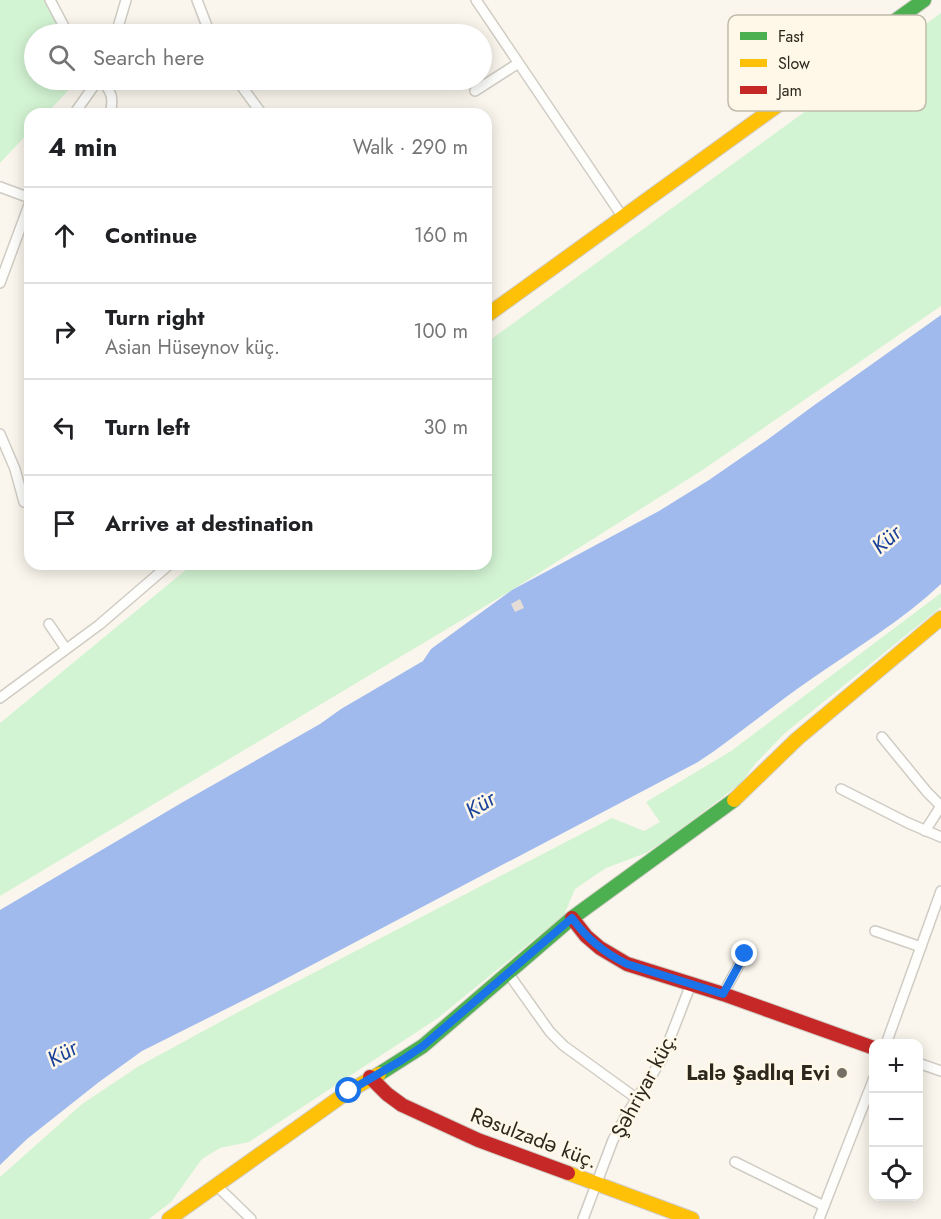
<!DOCTYPE html>
<html lang="en">
<head>
<meta charset="utf-8">
<style>
	:root { --surface:#fff; --page:#f6f6f6; --text:#202124; --muted:#757577; --line:#e0e0e0 }
	body { margin:0; font-family:Jost,sans-serif; background:var(--page); color:var(--text) }
	.controls { position:absolute; right:18px; bottom:18px; display:grid; overflow:hidden; border-radius:12px; box-shadow:0 3px 15px #0003 }
	.controls button { width:54px; height:54px; display:grid; place-items:center; padding:0; border:0; border-bottom:2px solid var(--line); background:var(--surface); color:var(--text); font:30px sans-serif }
	.stop { position:absolute; width:18px; height:18px; margin:-14px; border:4px solid #1a73e8; border-radius:50%; background:#fff }
	.stop.end { background:#1a73e8; border-color:#fff; box-shadow:0 2px 6px #0008 }
	.list { margin:0; padding:0; list-style:none }
	h2 { display:flex; justify-content:space-between; align-items:center; height:78px; margin:0; padding:0 24px; font-size:26px }
	h2 small { font-size:20px; font-weight:400; color:var(--muted) }
	.list li { display:grid; grid-template-columns:39px 1fr auto; gap:18px; align-items:center; box-sizing:border-box; height:96px; padding:0 24px; border-top:2px solid var(--line) }
	.list b { display:block; font-size:22px; white-space:nowrap }
	.list p { margin:0; font-size:20px; white-space:nowrap; color:var(--muted) }
	.list em { font-size:20px; font-style:normal; color:var(--muted) }
	.icon { flex:none; width:33px; height:33px; fill:none; stroke:currentColor; stroke-width:2; stroke-linecap:round; stroke-linejoin:round }
	.map { position:relative; flex:none; width:941px; height:1219px; overflow:hidden }
	.search { position:absolute; background:var(--surface); box-shadow:0 3px 15px #0003; left:24px; top:24px; width:468px; height:66px; display:flex; align-items:center; gap:15px; box-sizing:border-box; padding:0 21px; border-radius:33px; color:var(--muted); font-size:22px }
	.panel { position:absolute; background:var(--surface); box-shadow:0 3px 15px #0003; left:24px; top:108px; width:468px; height:462px; border-radius:18px }
	.map>svg:first-child { display:block }
	.green { fill:#d3f4d3 }
	.water { fill:#a0baee }
	.building { fill:#e5ddd6 }
	.lines { fill:none; stroke-linecap:round; stroke-linejoin:round }
	.street-casing { stroke:#d0ccc3; stroke-width:12 }
	.fast-casing { stroke:#d0ccc3; stroke-width:16 }
	.slow-casing { stroke:#d0ccc3; stroke-width:16 }
	.jam-casing { stroke:#d0ccc3; stroke-width:16 }
	.street { stroke:#fefefc; stroke-width:9 }
	.fast { stroke:#4caf50; stroke-width:14 }
	.slow { stroke:#ffc107; stroke-width:14 }
	.jam { stroke:#c62828; stroke-width:14 }
	.route { stroke:#1a73e8; stroke-width:8 }
	.poi-dot { fill:#757066; stroke:#fff8e8; stroke-width:2 }
	.labels { text-anchor:middle; stroke-width:5; stroke-linejoin:round; paint-order:stroke }
	.poi-label { font-size:21px; font-weight:bold; fill:#2d281e; stroke:#fff8e8; text-anchor:end }
	.street-label { font-size:21px; fill:#2d281e; stroke:#fff8e8 }
	.water-label { font-size:22px; font-style:italic; fill:#1a419a; stroke:#fff8e8 }
	.key { fill:#fff8e8; stroke:#c0baab; stroke-width:1.5 }
	.key-label { font-size:16px; fill:#2d281e }
</style>
</head>
<body>
<div class="map">
<svg width="941" height="1219" viewBox="0 0 941 1219">
	<rect width="100%" height="100%" fill="#faf6ed"/>
	<g class="green">
		<polygon points="0,0 45,0 62,34 34,34 34,80 78,80 46,114 30,114 30,131 0,163"/>
		<polygon points="941,13 941,306 701,471 512,590 0,896 0,723 193,564 486,564 486,343"/>
		<polygon points="941,593 941,607 785,733 756,763 741,783 673,835 646,853 606,868 575,889 564,915 438,1018 249,1142 220,1148 202,1159 171,1202 149,1219 0,1219 0,1177 82,1104 139,1066 242,1010 612,818 644,831 660,822 646,802 731,751"/>
	</g>
	<path class="water" d="M941,315V584C902,621 854,649 810,680C772,706 737,736 698,762L272,986L142,1051L99,1082L27,1139L0,1165V910L183,802L320,724L341,709L423,661L431,649L512,590L659,511L709,480L767,440L813,406Z"/>
	<polygon class="building" points="520,599 524,608 515,612 511,604"/>
	<g class="lines">
		<g class="street-casing">
			<g id="street">
				<polyline points="50,0 68,34"/>
				<polyline points="197,0 210,34"/>
				<polyline points="476,0 622,216"/>
				<polyline points="116,34 126,0"/>
				<path d="M101,80C112,92 114,98 110,114"/>
				<polyline points="237,80 262,114"/>
				<polyline points="475,91 517,64"/>
				<polyline points="74,114 98,80"/>
				<polyline points="0,187 30,198"/>
				<polyline points="0,283 30,202"/>
				<polyline points="0,434 15,469 24,502"/>
				<polyline points="49,624 66,649"/>
				<polyline points="0,698 99,625 170,564"/>
				<polyline points="882,737 927,792 941,806"/>
				<polyline points="841,789 908,823 941,837"/>
				<polyline points="925,831 941,806"/>
				<polyline points="875,931 921,947"/>
				<polyline points="508,973 550,1032 564,1046 636,1098"/>
				<polyline points="723,994 745,954"/>
				<polyline points="886,1044 941,891"/>
				<polyline points="918,1063 941,1071"/>
				<polyline points="735,1162 824,1206"/>
				<polyline points="216,1185 251,1219"/>
				<polyline points="583,1219 613,1140 627,1114 662,1059 691,984"/>
				<polyline points="819,1219 874,1078"/>
			</g>
		</g>
		<g class="fast-casing">
			<g id="fast">
				<polyline points="828,69 924,0"/>
				<polyline points="379,1074 423,1046 572,918 734,800"/>
			</g>
		</g>
		<g class="slow-casing">
			<g id="slow">
				<polyline points="486,316 828,69"/>
				<polyline points="734,800 797,739 941,618"/>
				<polyline points="568,1173 692,1219"/>
				<polyline points="169,1219 349,1091 379,1074"/>
			</g>
		</g>
		<g class="jam-casing">
			<g id="jam">
				<polyline points="572,918 586,936 600,948 627,964 723,994 874,1048"/>
				<polyline points="370,1077 387,1094 402,1105 478,1140 568,1173"/>
			</g>
		</g>
		<use href="#street" class="street"/>
		<use href="#fast" class="fast"/>
		<use href="#slow" class="slow"/>
		<use href="#jam" class="jam"/>
	</g>
	<g class="lines">
		<path class="route" d="M349,1091L402,1060L423,1046L572,918C587,939 604,953 627,964L723,994L745,954"/>
	</g>
	<circle class="poi-dot" cx="842" cy="1073" r="6"/>
	<g class="labels">
		<g class="poi-label">
			<text x="830" y="1080">Lalə Şadlıq Evi</text>
		</g>
		<g class="street-label">
			<text transform="translate(644 1085) rotate(-62)" y="7">Şəhriyar küç.</text>
			<text transform="translate(534 1138) rotate(21)" y="7">Rəsulzadə küç.</text>
		</g>
		<g class="water-label">
			<text transform="translate(886 539) rotate(-41)" y="8">Kür</text>
			<text transform="translate(480 804) rotate(-32)" y="8">Kür</text>
			<text transform="translate(62 1053) rotate(-30)" y="8">Kür</text>
		</g>
	</g>
	<rect x="728" y="15" width="198" height="96" rx="9" class="key"/>
	<rect x="740" y="32" width="27" height="8" fill="#4caf50"/>
	<rect x="740" y="59" width="27" height="8" fill="#ffc107"/>
	<rect x="740" y="86" width="27" height="8" fill="#c62828"/>
	<g class="key-label">
		<text x="778" y="42">Fast</text>
		<text x="778" y="69">Slow</text>
		<text x="778" y="96">Jam</text>
	</g>
</svg>
<div class="controls">
<button>+</button>
<button>−</button>
<button><svg class="icon" aria-label="locate" viewBox="0 0 24 24"><circle cx="12" cy="12" r="6"/><path d="M12 2v4M12 18v4M2 12h4M18 12h4"/></svg></button>
</div>
<div class="stop" style="left:349px;top:1091px"></div>
<div class="stop end" style="left:745px;top:954px"></div>
<div class="search"><svg class="icon" aria-label="search" viewBox="0 0 24 24"><circle cx="10" cy="10" r="6"/><path d="M15 15l6 6"/></svg>Search here</div>
<section class="panel">
<h2>4 min<small>Walk · 290 m</small></h2>
<ul class="list">
<li><svg class="icon" aria-label="ahead" viewBox="0 0 24 24"><path d="M12 20V5M6 11l6-6 6 6"/></svg><div><b>Continue</b></div><em>160 m</em></li>
<li><svg class="icon" aria-label="right" viewBox="0 0 24 24"><path d="M7 20v-9h11M14 6l5 5-5 5"/></svg><div><b>Turn right</b><p>Asian Hüseynov küç.</p></div><em>100 m</em></li>
<li><svg class="icon" aria-label="left" viewBox="0 0 24 24"><path d="M17 20v-9H6M10 6l-5 5 5 5"/></svg><div><b>Turn left</b></div><em>30 m</em></li>
<li><svg class="icon" aria-label="arrive" viewBox="0 0 24 24"><path d="M6 21V4h12l-3 4 3 4H6"/></svg><div><b>Arrive at destination</b></div></li>
</ul>
</section>
</div>
</body>
</html>
